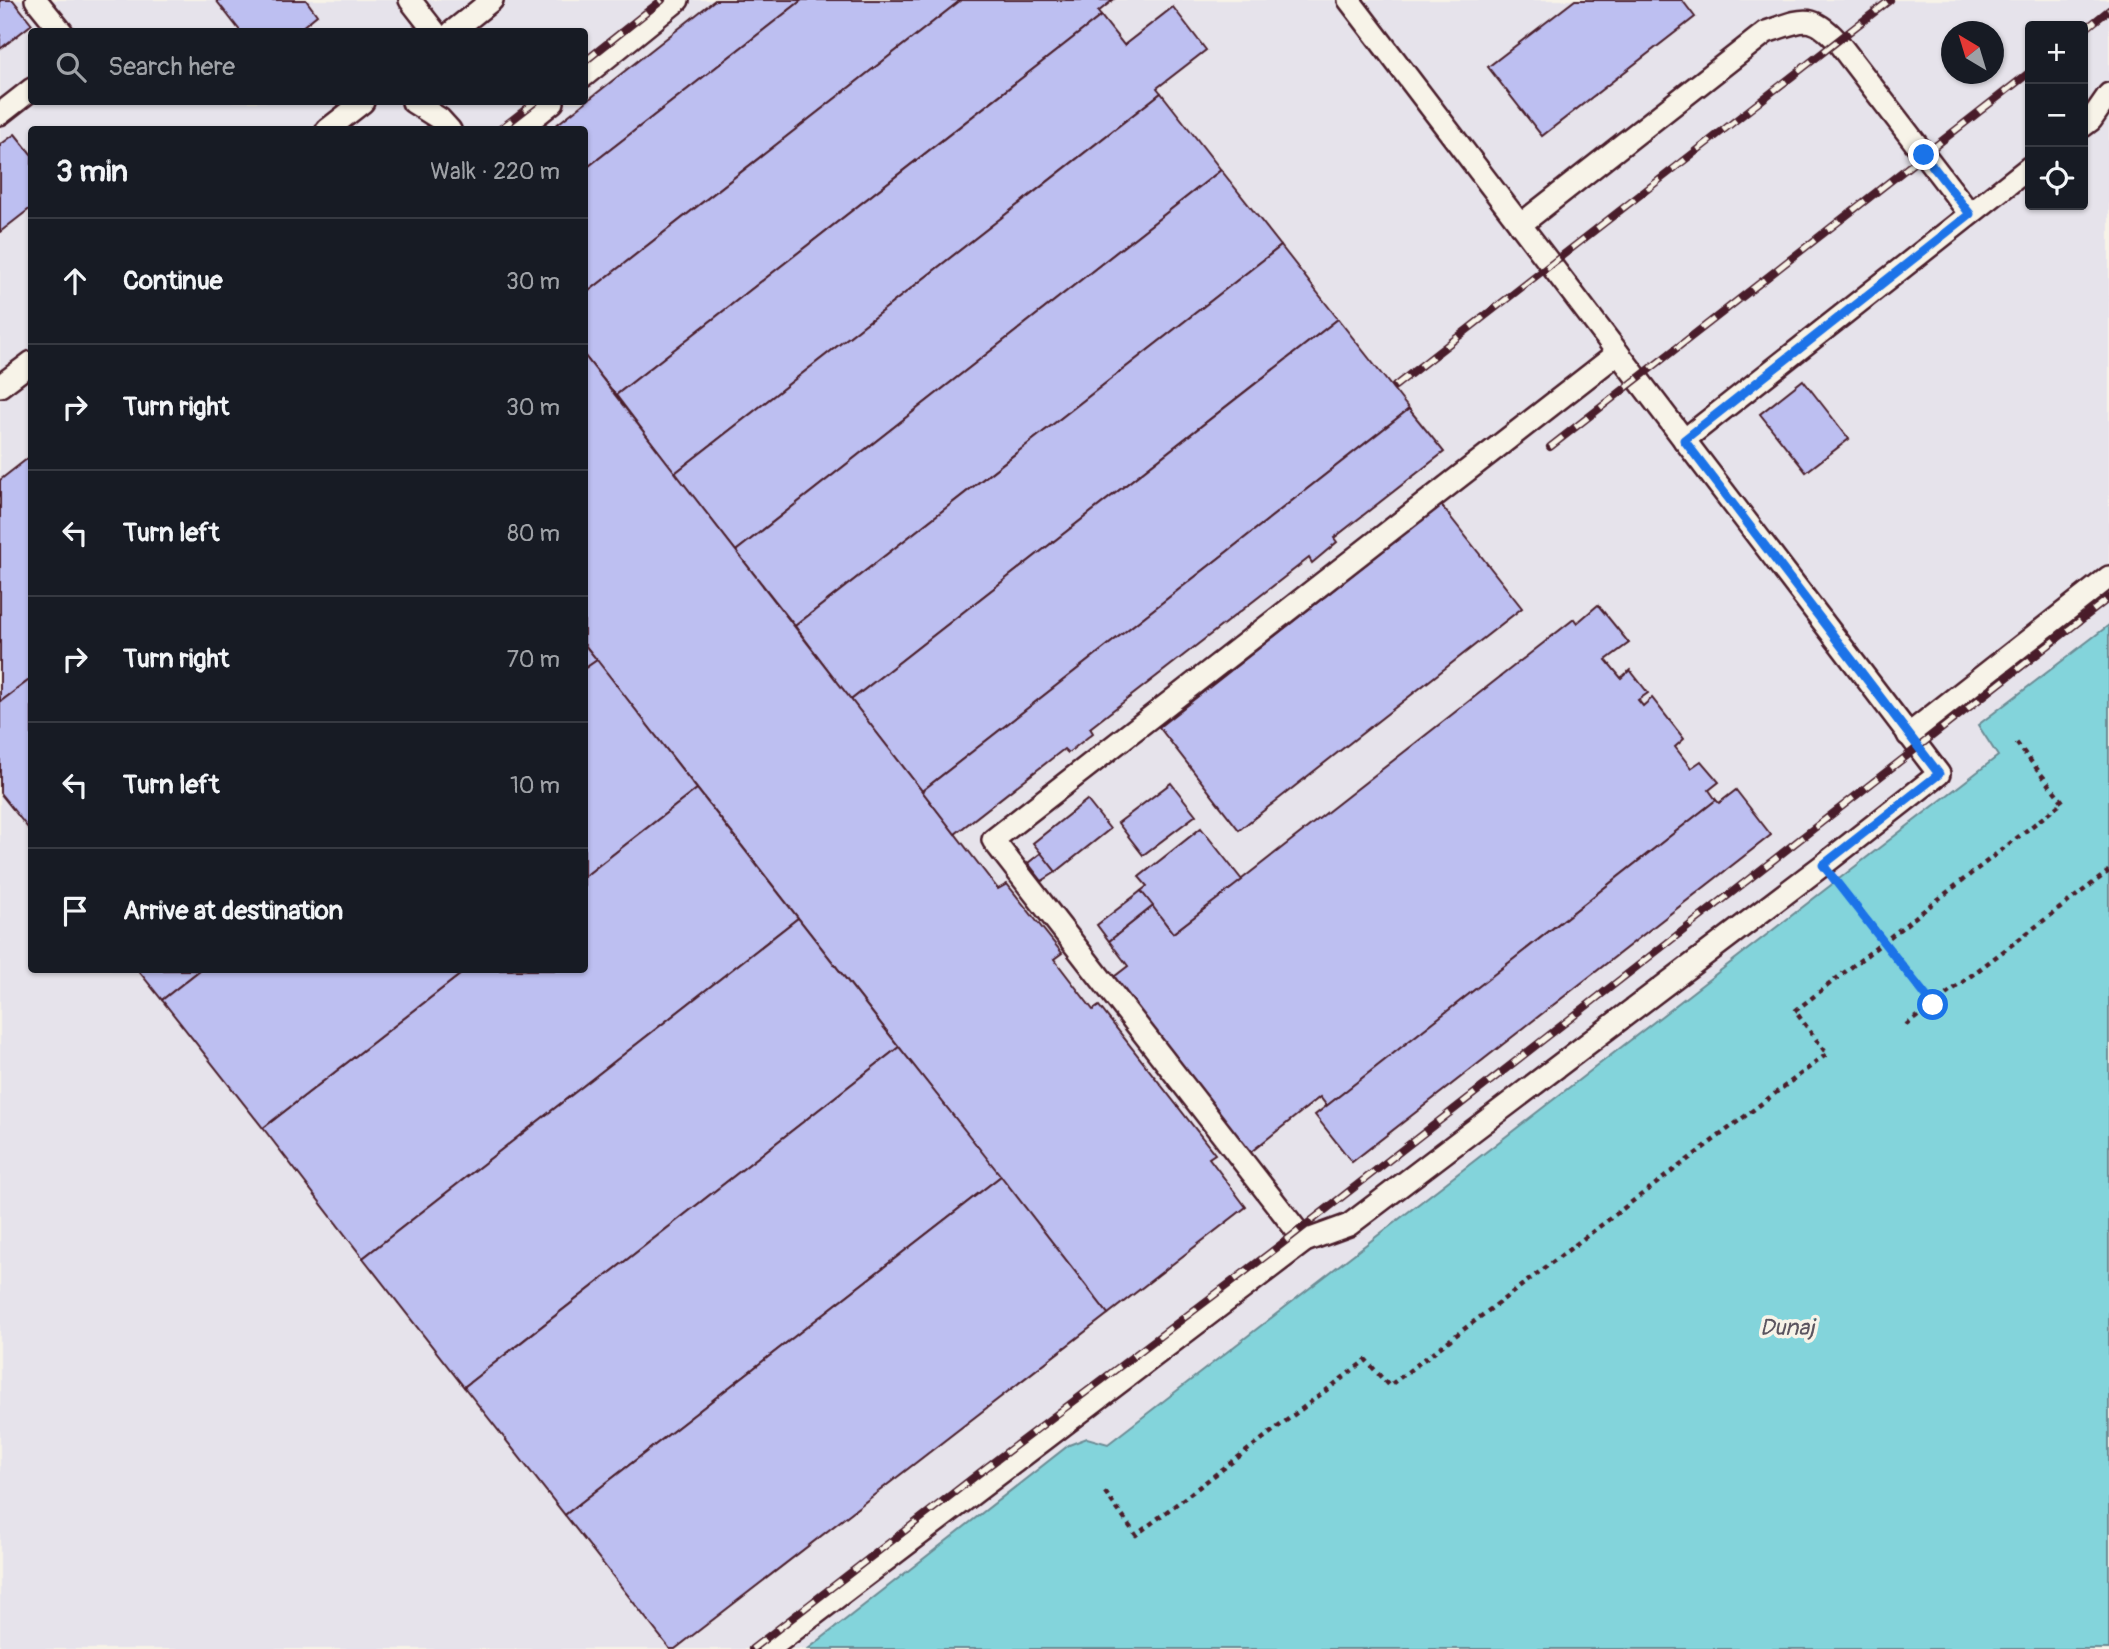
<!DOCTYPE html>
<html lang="en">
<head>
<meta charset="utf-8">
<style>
	:root { --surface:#171b24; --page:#242831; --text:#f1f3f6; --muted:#9ea1a6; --line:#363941 }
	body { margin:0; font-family:Pangolin,sans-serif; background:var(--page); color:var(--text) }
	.controls { position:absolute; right:21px; top:21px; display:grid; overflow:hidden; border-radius:7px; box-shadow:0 2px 5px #0004 }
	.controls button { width:63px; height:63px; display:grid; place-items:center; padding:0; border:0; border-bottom:2px solid var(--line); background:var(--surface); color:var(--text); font:35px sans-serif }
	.compass { position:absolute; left:1941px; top:21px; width:63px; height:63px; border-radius:50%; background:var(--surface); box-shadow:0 2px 5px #0004; rotate:322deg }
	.stop { position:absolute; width:21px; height:21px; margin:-16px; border:5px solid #1a73e8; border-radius:50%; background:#fff }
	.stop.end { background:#1a73e8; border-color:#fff; box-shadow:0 2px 7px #0008 }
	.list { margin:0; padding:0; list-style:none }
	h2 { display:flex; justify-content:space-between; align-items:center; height:91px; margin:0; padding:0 28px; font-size:30px }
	h2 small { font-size:23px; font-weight:400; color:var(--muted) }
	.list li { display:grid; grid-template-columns:46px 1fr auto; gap:21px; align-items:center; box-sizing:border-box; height:126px; padding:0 28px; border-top:2px solid var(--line) }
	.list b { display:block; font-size:26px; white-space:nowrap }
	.list em { font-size:23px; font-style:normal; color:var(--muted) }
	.icon { flex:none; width:38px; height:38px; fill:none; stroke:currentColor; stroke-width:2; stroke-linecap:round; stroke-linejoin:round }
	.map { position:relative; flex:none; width:2109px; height:1649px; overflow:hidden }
	.search { position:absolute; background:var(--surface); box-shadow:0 2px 5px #0004; left:28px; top:28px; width:560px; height:77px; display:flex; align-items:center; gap:18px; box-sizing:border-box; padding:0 24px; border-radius:7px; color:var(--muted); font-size:26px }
	.panel { position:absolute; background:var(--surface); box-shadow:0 2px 5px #0004; left:28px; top:126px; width:560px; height:847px; border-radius:7px }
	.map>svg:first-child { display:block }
	.built { fill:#e6e3eb; fill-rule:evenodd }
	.water { fill:#83d4db; stroke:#6c8c95; stroke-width:2 }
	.building { fill:#bdbff1; stroke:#4a1f2b; stroke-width:2 }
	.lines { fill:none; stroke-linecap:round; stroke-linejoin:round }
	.lane-casing { stroke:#4a1f2b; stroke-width:26 }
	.path { stroke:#4a1f2b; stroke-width:4.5; stroke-dasharray:5 5; stroke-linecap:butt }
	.lane { stroke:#f7f3e8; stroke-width:21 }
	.rail-casing { stroke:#4a1f2b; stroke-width:8 }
	.rail { stroke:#f7f3e8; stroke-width:5; stroke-dasharray:16; stroke-linecap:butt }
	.route { stroke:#1a73e8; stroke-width:9 }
	.labels { text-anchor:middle; stroke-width:7; stroke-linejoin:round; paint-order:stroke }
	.water-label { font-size:23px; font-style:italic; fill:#5b5560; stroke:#f7f3e8 }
</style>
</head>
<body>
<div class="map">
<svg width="2109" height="1649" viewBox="0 0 2109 1649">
	<rect width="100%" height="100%" fill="#f7f3e8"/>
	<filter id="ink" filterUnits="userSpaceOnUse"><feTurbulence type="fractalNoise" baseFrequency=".0143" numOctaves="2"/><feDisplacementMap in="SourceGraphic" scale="14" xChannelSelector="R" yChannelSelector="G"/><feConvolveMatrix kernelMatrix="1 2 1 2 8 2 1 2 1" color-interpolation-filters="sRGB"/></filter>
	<g filter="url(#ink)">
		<path class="built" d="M0,0H2109V625L1979,725L1999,755L1108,1444L1087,1438L1069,1445L808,1649H0ZM2030,26H2083V205H2030ZM32,32H584V102H32ZM1952,32H1994V74H1952ZM32,130H584V970H32Z"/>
		<polygon class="water" points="2109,625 2109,1649 808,1649 1069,1445 1087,1438 1108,1444 1998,756 1978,725"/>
		<g class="building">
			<polygon points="0,0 13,0 32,24 0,49"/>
			<polygon points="216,0 306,0 317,15 296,32 241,32"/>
			<polygon points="715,0 802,0 584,170 584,130 550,130"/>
			<polygon points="802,0 961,0 584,295 584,170"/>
			<polygon points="961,0 1113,0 1098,12 1101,16 616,395 584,355 584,295"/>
			<polygon points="1575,0 1682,0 1695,17 1542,136 1488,67"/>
			<polygon points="1173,7 1206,50 1157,88 1161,93 675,473 616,395 1101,16 1124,45"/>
			<polygon points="1161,93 1221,170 736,551 675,473"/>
			<polygon points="15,134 32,155 32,207 0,232 0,145"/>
			<polygon points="1221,170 1281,246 795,626 736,551"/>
			<polygon points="1281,246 1338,319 851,700 795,626"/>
			<polygon points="1338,319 1409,409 922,791 851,700"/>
			<polygon points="584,355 998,889 1007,884 1062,953 1054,959 1093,1010 1099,1006 1215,1154 1209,1158 1246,1207 1108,1314 584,644"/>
			<polygon points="1803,380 1849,439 1806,472 1760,414"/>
			<polygon points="1409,409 1444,452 1334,538 1337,542 1312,563 1309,558 1090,728 1093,733 1068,753 1064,749 955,834 922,791"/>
			<polygon points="32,455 32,678 0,702 0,480"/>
			<polygon points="1441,505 1522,608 1239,830 1159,727"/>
			<polygon points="1598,605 1629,643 1606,660 1621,678 1630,670 1648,693 1638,700 1643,706 1652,698 1684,739 1675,747 1691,768 1701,761 1719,782 1709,790 1716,800 1327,1106 1320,1097 1247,1155 1110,980 1128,966 1109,941 1153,906 1173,933 1574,619 1577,623"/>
			<polygon points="584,644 597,660 584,669"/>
			<polygon points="597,660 697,789 584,877 584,669"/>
			<polygon points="32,678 32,833 0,793 0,702"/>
			<polygon points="1171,783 1196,815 1143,855 1118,823"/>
			<polygon points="697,789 798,918 363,1258 263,1128 466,970 584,970 584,877"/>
			<polygon points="1736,790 1771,835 1352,1162 1315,1115 1716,800 1719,803"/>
			<polygon points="1087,800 1110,829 1056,872 1033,843"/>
			<polygon points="1201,828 1242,880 1173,933 1141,891 1147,886 1139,877"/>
			<polygon points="1041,853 1056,872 1042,881 1028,863"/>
			<polygon points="1141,891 1153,906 1109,941 1097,925"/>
			<polygon points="798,918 899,1047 464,1387 363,1258"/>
			<polygon points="138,970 200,970 162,1000"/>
			<polygon points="200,970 466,970 263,1128 162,1000"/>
			<polygon points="899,1047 1001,1176 565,1515 464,1387"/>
			<polygon points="1001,1176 1108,1314 675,1649 670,1649 565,1515"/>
		</g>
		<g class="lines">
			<g class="lane-casing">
				<g id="lane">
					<polyline points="36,0 62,32"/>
					<polyline points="410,0 435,32"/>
					<polyline points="452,32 492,0"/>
					<polyline points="584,76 678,0"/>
					<polyline points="413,102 440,119 450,130"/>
					<polyline points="0,114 32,89"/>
					<polyline points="2083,126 2091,120 2109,94"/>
					<polyline points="327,130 363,102"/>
					<polyline points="518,130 553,102"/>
					<path d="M1520,225L1766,32C1800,21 1810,11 1837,41L1970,214"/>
					<polyline points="0,386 32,362"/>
					<polyline points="1684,440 2030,167"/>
					<polyline points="1908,735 2109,577"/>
					<polyline points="1305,1241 993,840 1618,353"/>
					<polyline points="769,1649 1305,1241 1349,1225 1823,865 1939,774 1349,0"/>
				</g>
			</g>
			<g class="path">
				<polyline points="1841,887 1933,1004"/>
				<polyline points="1906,1025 2109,871"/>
				<polyline points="1105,1492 1136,1535 1366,1360 1389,1386 1827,1054 1795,1011 2063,802 2015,741"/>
			</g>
			<use href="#lane" class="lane"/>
			<g class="rail-casing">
				<g id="rail">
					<polyline points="2083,31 2109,10"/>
					<polyline points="584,62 662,0"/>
					<polyline points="499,130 535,102"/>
					<polyline points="1395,386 1890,0"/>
					<polyline points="1550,447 2030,72"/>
					<polyline points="752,1649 987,1467 1279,1246 2109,598"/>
				</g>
			</g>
			<use href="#rail" class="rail"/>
		</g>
	</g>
	<g class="lines" filter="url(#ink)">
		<polyline class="route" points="1924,155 1970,214 1684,440 1939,774 1823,865 1933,1005"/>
	</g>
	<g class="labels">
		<g class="water-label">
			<text x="1787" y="1335">Dunaj</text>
		</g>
	</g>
</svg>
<div class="controls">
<button>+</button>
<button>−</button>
<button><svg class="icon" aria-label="locate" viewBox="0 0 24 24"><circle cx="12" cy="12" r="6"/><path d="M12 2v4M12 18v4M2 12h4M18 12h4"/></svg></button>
</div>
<svg class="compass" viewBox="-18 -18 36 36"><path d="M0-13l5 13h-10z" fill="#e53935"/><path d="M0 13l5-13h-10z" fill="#9ea1a6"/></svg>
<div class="stop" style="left:1933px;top:1005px"></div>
<div class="stop end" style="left:1924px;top:155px"></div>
<div class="search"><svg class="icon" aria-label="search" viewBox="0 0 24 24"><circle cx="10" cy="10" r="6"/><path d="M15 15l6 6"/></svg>Search here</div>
<section class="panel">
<h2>3 min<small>Walk · 220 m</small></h2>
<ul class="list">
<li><svg class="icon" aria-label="ahead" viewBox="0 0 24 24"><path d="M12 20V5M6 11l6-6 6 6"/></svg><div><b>Continue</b></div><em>30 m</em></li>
<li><svg class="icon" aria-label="right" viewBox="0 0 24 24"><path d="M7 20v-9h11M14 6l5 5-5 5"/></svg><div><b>Turn right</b></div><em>30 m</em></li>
<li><svg class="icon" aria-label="left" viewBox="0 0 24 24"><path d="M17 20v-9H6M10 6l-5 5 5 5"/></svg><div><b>Turn left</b></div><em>80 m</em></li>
<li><svg class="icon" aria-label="right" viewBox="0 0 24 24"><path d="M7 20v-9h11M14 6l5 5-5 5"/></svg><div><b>Turn right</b></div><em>70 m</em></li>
<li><svg class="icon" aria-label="left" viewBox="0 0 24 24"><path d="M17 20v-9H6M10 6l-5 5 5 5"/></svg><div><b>Turn left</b></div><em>10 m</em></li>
<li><svg class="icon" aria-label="arrive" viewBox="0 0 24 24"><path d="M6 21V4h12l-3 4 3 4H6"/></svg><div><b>Arrive at destination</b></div></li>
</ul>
</section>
</div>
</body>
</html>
